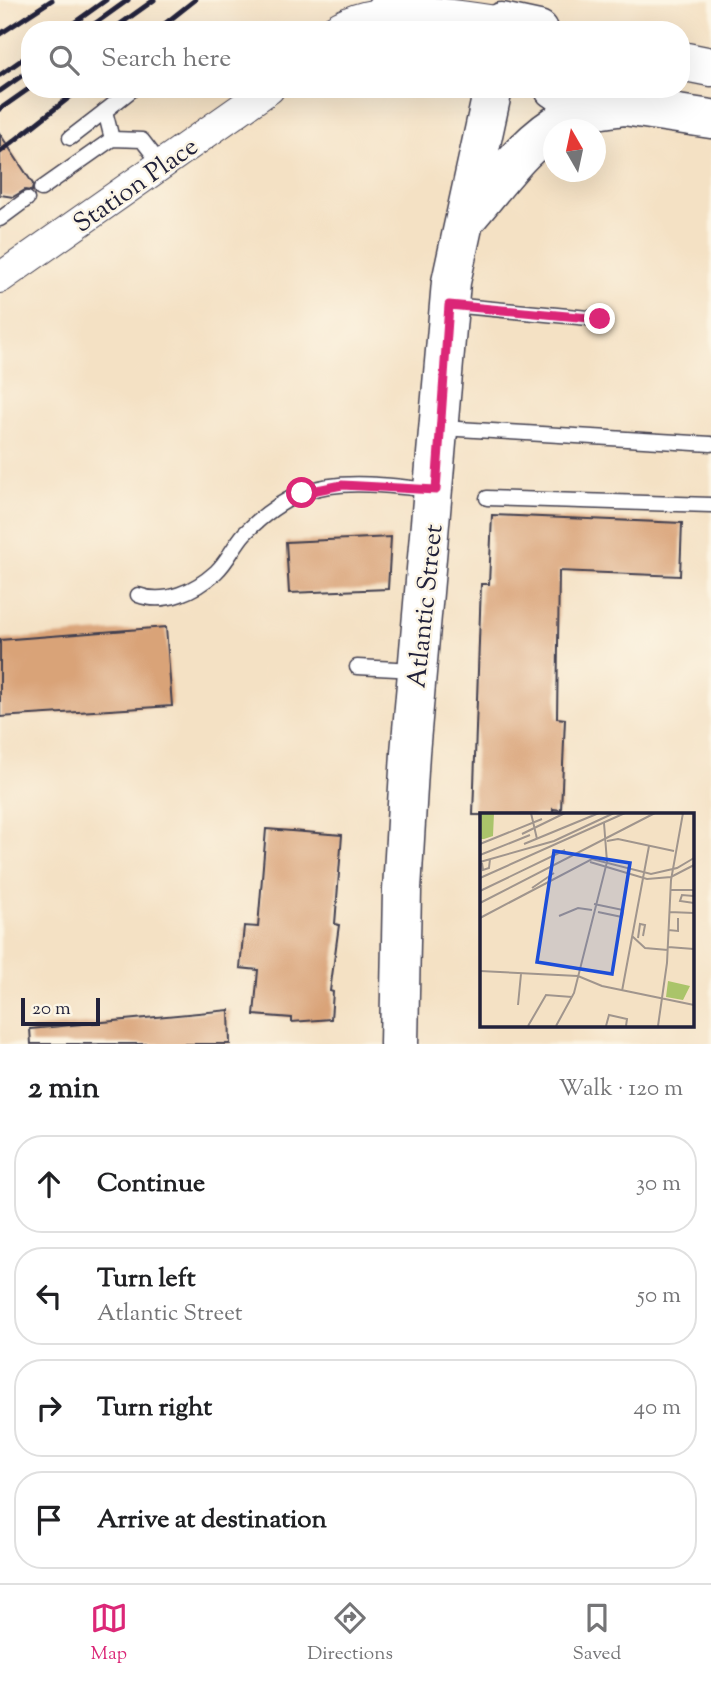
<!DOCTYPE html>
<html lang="en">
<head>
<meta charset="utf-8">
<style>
	:root { --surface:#fff; --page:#f6f6f6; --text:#202124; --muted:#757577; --line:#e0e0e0; --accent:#db2777 }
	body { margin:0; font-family:"Sorts Mill Goudy",serif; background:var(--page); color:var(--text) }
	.compass { position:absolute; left:543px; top:119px; width:63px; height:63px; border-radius:50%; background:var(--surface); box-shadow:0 7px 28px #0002; rotate:351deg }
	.scale { position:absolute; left:21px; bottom:18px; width:79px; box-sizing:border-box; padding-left:7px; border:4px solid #22223b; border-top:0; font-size:19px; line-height:24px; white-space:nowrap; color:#22223b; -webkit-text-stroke:5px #fcf5e5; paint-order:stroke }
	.stop { position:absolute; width:21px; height:21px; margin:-16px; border:5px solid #db2777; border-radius:50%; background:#fff }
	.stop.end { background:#db2777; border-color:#fff; box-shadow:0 2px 7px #0008 }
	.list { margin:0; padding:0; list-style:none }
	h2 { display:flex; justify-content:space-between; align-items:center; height:91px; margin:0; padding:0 28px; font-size:30px }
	h2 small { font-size:23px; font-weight:400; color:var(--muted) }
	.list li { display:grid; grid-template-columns:46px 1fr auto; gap:21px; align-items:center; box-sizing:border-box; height:98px; margin:0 14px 14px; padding:0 14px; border:2px solid var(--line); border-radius:28px }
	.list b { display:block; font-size:26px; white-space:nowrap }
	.list p { margin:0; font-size:23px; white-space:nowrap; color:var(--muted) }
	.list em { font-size:23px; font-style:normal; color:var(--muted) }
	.icon { flex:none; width:38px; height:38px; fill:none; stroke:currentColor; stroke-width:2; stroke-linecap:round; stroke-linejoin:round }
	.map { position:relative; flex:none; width:711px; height:1044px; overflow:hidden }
	.search { position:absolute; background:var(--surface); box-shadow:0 7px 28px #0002; left:21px; right:21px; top:21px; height:77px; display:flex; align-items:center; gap:18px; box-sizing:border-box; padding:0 24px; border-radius:28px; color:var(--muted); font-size:26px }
	.sheet { height:539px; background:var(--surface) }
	nav { display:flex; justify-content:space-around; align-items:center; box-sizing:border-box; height:98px; border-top:2px solid var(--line); background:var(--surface); font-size:19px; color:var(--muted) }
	nav a { display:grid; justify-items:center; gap:4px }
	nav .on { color:var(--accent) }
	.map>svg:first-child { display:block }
	.building { fill:#d9a378 }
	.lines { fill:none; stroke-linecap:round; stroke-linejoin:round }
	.lane-casing { stroke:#423f50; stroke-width:17 }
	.street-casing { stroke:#423f50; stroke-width:32 }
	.secondary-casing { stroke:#423f50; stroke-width:41 }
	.lane { stroke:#fff; stroke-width:14 }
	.street { stroke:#fff; stroke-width:30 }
	.secondary { stroke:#fff; stroke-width:38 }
	.rail { stroke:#22223b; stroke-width:5 }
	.route { stroke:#db2777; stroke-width:9 }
	.labels { text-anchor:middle; stroke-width:5; stroke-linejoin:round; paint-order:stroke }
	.street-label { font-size:26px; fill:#22223b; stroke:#fcf5e5 }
	.inset-road { fill:none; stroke:#a0958d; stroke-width:2 }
	.view { fill:#1d4ed8; fill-opacity:0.15; stroke:#1d4ed8; stroke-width:3.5 }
	.inset-edge { fill:none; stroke:#22223b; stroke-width:3.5 }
</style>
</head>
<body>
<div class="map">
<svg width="711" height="1044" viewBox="0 0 711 1044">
	<rect width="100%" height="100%" fill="#fcf5e5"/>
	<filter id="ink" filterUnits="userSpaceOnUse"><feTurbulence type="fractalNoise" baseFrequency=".0143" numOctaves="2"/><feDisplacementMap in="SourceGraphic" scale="14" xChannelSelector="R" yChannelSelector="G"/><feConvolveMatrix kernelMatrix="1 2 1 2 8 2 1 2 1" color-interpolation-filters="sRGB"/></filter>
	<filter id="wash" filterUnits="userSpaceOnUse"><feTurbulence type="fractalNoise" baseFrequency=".00686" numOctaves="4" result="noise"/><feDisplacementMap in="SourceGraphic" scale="28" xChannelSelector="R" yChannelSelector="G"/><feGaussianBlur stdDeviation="1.57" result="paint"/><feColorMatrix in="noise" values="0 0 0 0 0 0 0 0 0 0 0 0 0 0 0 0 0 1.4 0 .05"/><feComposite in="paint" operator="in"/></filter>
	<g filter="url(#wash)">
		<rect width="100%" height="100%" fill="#f4e1c4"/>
		<g id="blocks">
			<g class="building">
				<polygon points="0,134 33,184 32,191 25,190 13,197 0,195"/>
				<polygon points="492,515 682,523 680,576 559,571 557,718 565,719 561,810 553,809 553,815 473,815 481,584 489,584"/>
				<polygon points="391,537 388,589 289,593 286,542"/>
				<polygon points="166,627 172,706 0,717 0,640"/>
				<polygon points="266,829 342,835 335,924 339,925 330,991 333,992 331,1019 292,1022 292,1018 254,1015 258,970 240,968 244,926 258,927"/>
				<polygon points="229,1010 230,1044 31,1044 30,1029"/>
			</g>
		</g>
	</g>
	<g filter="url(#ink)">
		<use href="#blocks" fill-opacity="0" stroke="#423f50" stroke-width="2"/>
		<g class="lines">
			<g class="lane-casing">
				<g id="lane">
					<polyline points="70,138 105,111"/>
					<polyline points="112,139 105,111 133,89"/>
					<polyline points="41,189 112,139 142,140 162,166"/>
					<polyline points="0,219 27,199"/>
					<polyline points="451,305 599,319"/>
					<polyline points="441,428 711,444"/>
					<polyline points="487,498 711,505"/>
					<path d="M138,595C165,605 195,591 216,572C228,561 234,545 245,533C261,517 282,501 302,493C341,478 390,486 431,490"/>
					<polyline points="357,667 416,670"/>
				</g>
			</g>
			<g class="street-casing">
				<g id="street">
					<path d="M334,30C379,0 450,14 502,22"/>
					<polyline points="0,278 269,89"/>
				</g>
			</g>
			<g class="secondary-casing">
				<g id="secondary">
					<polyline points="386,9 403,0"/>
					<polyline points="502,22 539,30"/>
					<polyline points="681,61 711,67"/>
					<polyline points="554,89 624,106 711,119"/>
					<path d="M467,218C496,185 526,140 566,119C584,110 605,109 624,106"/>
					<polyline points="399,1044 402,890 410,753 451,282 493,89"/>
				</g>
			</g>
			<use href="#lane" class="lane"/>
			<use href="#street" class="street"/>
			<use href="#secondary" class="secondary"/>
			<g class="rail">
				<polyline points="64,30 106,0"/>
				<polyline points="86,30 128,0"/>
				<polyline points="112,30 154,0"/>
				<polyline points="157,30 195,0"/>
				<polyline points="0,34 52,0"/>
				<polyline points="0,75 30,54"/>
				<polyline points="0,91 30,70"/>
				<polyline points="0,109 30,88"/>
				<polyline points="0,152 80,89"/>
			</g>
		</g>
	</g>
	<g class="lines" filter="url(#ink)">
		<polyline class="route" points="302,493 342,485 436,490 449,305 600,319"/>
	</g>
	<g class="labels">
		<g class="street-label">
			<text transform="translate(135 184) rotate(-35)" y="9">Station Place</text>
			<text transform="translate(424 606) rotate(-84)" y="9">Atlantic Street</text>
		</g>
	</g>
	<g transform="translate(480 813)">
		<rect width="214" height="214" fill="#f4e1c4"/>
		<path d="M0,0H14L13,23L4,26H0ZM188,168L210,173L203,187L186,184Z" fill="#aac46a"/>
		<path class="inset-road" d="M51,0L57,26M42,21L85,0M127,28L138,26L194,38M0,31L62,6M44,31L119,0M0,42L50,22M0,49L74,28L134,0M110,49L167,66L191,64L214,52M2,50L3,57L9,55L10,46M0,65L145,0M52,75L74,60M190,77H214M0,78L85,37M214,83L202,82L200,88L214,90M0,90L175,0M114,91L143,97L142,104L118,99M189,99L214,100M79,103L98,95L112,97M0,105L112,46L171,61L197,55L214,45M188,117L198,118V105M152,123L165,135L188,137M158,125L160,111L165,112L163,123M188,134L214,136M0,158L98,163L122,173L214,192M142,178L169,33M38,192L41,161M48,213L66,182L92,184M76,213L94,180L127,49L124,10M126,213L129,202L147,206L146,213M178,213L187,150L191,67L203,0"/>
		<path class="view" d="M74,38L150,50L132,161L57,149Z"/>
		<rect width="214" height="214" class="inset-edge"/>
	</g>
</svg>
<svg class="compass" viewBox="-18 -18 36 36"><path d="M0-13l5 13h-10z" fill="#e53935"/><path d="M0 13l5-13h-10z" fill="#757577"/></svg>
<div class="scale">20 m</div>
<div class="stop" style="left:302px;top:493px"></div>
<div class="stop end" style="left:600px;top:319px"></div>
<div class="search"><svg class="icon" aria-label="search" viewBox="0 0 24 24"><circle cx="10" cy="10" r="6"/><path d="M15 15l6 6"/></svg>Search here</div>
</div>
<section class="sheet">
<h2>2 min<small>Walk · 120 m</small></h2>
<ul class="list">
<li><svg class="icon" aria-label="ahead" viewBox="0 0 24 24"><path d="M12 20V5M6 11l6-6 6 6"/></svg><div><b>Continue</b></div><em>30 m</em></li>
<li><svg class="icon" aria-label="left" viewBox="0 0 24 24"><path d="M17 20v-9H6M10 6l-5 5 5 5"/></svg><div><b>Turn left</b><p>Atlantic Street</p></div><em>50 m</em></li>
<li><svg class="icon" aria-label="right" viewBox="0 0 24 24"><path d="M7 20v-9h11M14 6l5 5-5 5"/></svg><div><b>Turn right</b></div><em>40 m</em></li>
<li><svg class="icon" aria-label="arrive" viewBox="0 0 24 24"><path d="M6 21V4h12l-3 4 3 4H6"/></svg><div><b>Arrive at destination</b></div></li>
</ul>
</section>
<nav>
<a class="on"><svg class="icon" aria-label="map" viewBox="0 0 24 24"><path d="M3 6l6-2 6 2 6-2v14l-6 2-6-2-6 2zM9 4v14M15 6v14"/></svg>Map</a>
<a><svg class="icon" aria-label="directions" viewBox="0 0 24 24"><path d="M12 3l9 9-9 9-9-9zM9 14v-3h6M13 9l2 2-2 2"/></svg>Directions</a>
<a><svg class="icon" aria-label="saved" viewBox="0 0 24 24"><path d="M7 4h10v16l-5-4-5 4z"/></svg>Saved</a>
</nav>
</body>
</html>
